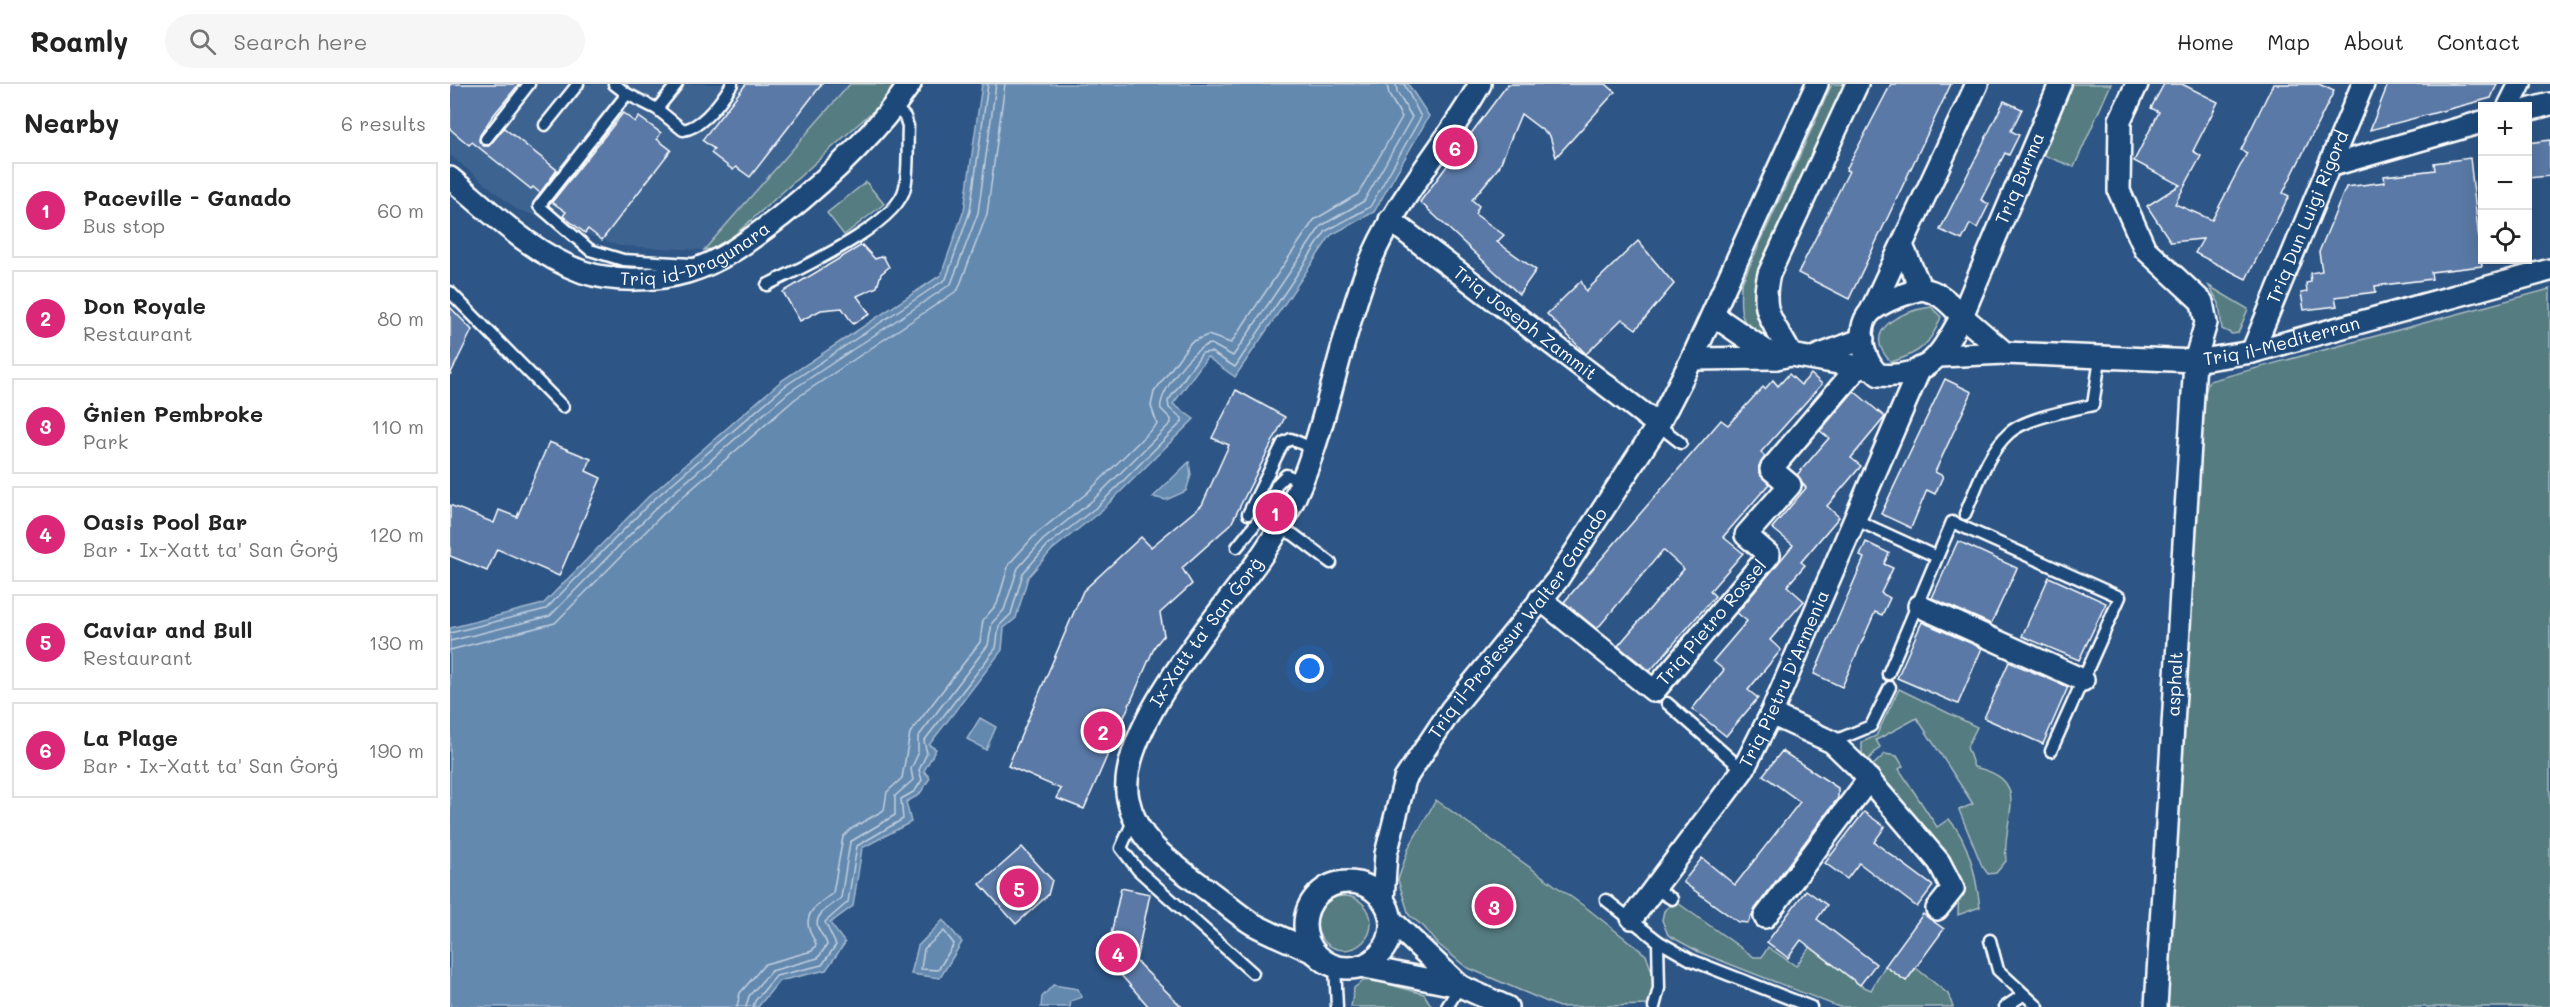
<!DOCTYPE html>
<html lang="en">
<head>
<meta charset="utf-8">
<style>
	:root { --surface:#fff; --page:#f6f6f6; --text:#222; --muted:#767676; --line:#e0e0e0; --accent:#db2777 }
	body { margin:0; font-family:Mali,sans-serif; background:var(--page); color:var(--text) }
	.controls { position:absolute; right:18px; top:18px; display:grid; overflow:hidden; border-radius:0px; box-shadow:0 6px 24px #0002 }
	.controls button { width:54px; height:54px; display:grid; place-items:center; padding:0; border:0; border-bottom:2px solid var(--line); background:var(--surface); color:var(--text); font:30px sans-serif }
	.you { position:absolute; left:860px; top:585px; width:21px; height:21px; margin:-15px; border:4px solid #fff; border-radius:50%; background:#1a73e8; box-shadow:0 0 0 9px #1a73e833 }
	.badge { display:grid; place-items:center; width:39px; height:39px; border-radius:50%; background:var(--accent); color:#fff; font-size:20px; font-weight:700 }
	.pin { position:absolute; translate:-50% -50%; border:3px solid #fff; box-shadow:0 2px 6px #0006 }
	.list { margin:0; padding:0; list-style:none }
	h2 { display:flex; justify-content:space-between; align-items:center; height:78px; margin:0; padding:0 24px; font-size:26px }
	h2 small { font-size:20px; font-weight:400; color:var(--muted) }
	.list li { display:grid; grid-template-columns:39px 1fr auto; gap:18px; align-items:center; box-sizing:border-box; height:96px; margin:0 12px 12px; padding:0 12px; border:2px solid var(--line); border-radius:0px }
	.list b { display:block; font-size:22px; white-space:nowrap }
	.list p { margin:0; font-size:20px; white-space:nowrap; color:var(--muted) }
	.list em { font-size:20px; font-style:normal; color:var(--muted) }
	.icon { flex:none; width:33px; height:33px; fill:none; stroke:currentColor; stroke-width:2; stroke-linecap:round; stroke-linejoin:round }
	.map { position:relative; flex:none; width:2100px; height:923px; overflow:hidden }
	header { display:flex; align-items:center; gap:36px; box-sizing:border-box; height:84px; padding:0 30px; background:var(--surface); border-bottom:2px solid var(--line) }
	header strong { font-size:28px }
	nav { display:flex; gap:33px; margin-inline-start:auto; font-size:21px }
	.search { width:420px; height:54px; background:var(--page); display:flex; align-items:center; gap:15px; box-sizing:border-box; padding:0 21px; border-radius:33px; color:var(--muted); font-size:22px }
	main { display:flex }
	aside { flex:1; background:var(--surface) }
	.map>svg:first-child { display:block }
	.built { fill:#3e6391 }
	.green { fill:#557b81; stroke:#aabdc0; stroke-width:1.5 }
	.water { fill:#6489af; stroke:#a2b8cf; stroke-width:1.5 }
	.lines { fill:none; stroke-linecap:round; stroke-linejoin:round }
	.shore { stroke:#c1d0df; stroke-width:1.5 }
	.building { fill:#5a79a6; stroke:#fff; stroke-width:1.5 }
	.lane-casing { stroke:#fff; stroke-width:15 }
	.street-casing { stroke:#fff; stroke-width:26 }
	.lane { stroke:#1f4a7a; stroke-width:10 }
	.street { stroke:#1f4a7a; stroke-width:21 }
	.labels { text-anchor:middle; stroke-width:6; stroke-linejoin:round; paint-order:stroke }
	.street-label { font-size:18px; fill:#fff; stroke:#1f4a7a }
</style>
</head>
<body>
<header>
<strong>Roamly</strong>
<div class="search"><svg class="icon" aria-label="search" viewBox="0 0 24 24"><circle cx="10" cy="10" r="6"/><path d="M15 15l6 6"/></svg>Search here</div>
<nav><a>Home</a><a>Map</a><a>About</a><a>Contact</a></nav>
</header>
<main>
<aside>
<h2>Nearby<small>6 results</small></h2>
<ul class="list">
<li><span class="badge">1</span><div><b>Paceville - Ganado</b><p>Bus stop</p></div><em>60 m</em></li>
<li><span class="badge">2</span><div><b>Don Royale</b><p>Restaurant</p></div><em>80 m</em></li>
<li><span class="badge">3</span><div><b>Ġnien Pembroke</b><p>Park</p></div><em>110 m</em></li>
<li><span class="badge">4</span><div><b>Oasis Pool Bar</b><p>Bar · Ix-Xatt ta' San Ġorġ</p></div><em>120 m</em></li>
<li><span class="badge">5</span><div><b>Caviar and Bull</b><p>Restaurant</p></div><em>130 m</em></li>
<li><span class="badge">6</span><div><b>La Plage</b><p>Bar · Ix-Xatt ta' San Ġorġ</p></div><em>190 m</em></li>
</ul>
</aside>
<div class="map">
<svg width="2100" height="923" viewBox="0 0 2100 923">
	<rect width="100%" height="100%" fill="#2d5585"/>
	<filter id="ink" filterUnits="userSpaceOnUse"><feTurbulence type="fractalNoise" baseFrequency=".0167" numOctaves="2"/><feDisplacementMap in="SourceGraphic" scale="12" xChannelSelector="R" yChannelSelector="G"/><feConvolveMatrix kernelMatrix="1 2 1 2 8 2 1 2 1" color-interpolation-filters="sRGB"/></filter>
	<g filter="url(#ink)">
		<polygon class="built" points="0,0 400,0 254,166 170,162 66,125 0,71"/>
		<g class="green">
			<polygon points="400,0 449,0 443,9 270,164 254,166"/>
			<path d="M1382,0H1401L1307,220L1323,261C1292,244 1289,236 1291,201Z"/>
			<polygon points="1623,0 1661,0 1624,83 1593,71"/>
			<polygon points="416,98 434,120 394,151 377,129"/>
			<polygon points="1759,202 1798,225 1788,249 1782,250 1772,245 1769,219"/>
			<polygon points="2100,205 2100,923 1714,923 1743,447 1755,308 1759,297"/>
			<path d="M1481,223L1491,233C1481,260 1469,270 1441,278C1409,246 1451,227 1481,223Z"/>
			<path d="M1449,605L1527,643L1517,663L1524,683C1585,696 1551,733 1556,777L1546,789L1538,790L1532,782L1509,726L1523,720L1467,634L1426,656L1430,663L1417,677L1412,672V658L1426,652Z"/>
			<path d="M1435,670L1447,672L1453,682L1449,685L1487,743L1499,735C1520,759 1526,793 1530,823L1508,831L1509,797L1479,748L1420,684Z"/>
			<polygon points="986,716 1138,825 1196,871 1205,896 1201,921 1109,923 1016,883 988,860 974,843 959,831 948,796 959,763"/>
			<circle cx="894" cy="839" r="27"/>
			<polygon points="1225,817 1304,873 1312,873 1318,863 1346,882 1360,863 1410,901 1421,906 1435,882 1456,897 1466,884 1498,910 1503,923 1389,923 1249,868 1218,851 1212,836 1214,827"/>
			<polygon points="923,896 974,910 982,923 901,923 904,904 913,897"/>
		</g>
		<g class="water">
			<polygon points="532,0 958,0 979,32 924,128 881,151 785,293 757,273 723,320 744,335 652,426 602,466 578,493 566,534 554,544 552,566 479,661 486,665 474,687 480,694 469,711 456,718 461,738 412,764 403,822 380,839 395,859 376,886 329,897 308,923 0,923 0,544 93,520 198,413 331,297 491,191 514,126"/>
			<polygon points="739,378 741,391 736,407 716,416 703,413"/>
			<polygon points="530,634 546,643 536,666 517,655"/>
			<polygon points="493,836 512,858 490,894 461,890 468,862"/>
			<polygon points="603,901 628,905 632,913 621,917 620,923 591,923 592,913"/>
		</g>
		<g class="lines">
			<g class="shore">
				<polyline points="0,549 96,525 202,417 335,302 496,195 520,127 538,0"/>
				<polyline points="0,557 100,532 207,423 339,308 501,200 528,129 546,0"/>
				<polyline points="0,566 105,539 213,430 345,315 508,206 537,130 555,0"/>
				<polygon points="494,847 504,860 488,886 471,885 474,865"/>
				<path d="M287,923L290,909L315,880L362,867L366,861C365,856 362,853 360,848C352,828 370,819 383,809L393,753L401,745L434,726L437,708L452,694L460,649L530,558L533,536L547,520L559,480L586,450L637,409L707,340L701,322L704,308L741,258L758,251L781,259L864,136L908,110L952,33L939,11L937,0"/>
				<path d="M296,923L299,912L321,887L368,874L377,861C376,854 370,850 368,844C363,829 382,822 391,814L400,758L445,731V712L463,696L461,685L468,670V653L538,561L542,539L554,526L568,484L593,456L643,416L721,339V335L711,325C707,310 745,260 761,260L783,272L871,142L914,117L962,33L947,8L946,0"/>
				<polyline points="303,923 305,917 326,892 372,881 386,861 375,838 398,818 407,762 453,735 451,715 465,707 472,696 469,686 477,669 474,657 546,564 549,542 561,530 573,489 598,461 648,422 732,338 732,334 719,324 718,317 752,269 761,268 785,283 876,147 920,123 971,33 954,0"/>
			</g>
		</g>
		<g class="building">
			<polygon points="0,0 69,0 42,33 30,51 29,57 34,62 39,62 54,44 107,86 90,109 83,103 81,105 22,58 19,61 0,45"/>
			<polygon points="296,0 372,0 300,93 286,83 283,86 261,69 264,65 252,56"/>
			<polygon points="1058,0 1156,0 1165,8 1106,73 1100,52 1071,30 1049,83 1022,116 1029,122 1025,130 1054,151 1047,158 1086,186 1069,210 970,118"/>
			<polygon points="1441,0 1501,0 1399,215 1348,189 1399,87 1396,86"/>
			<polygon points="1714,0 1732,0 1768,18 1743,67 1751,72 1725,120 1762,136 1797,69 1791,66 1823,0 1869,0 1884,7 1833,109 1839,112 1796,195 1745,169 1753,155 1721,158 1697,122 1730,101 1684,77 1709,28 1701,24"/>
			<polygon points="1938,0 2047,0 2041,14 1920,46"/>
			<polygon points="1554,17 1572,25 1561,47 1569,51 1559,71 1555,69 1531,116 1539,120 1527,144 1520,140 1512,156 1490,146"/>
			<polygon points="173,29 185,38 189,33 211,49 207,55 221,66 152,156 138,145 135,149 113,132 116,128 102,118"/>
			<polygon points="2100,56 2100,92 2078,94 2078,59"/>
			<polygon points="2020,74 2032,182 1981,188 1982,195 1925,202 1926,208 1885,213 1887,222 1854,226 1851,209 1857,208 1856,199 1861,198 1860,189 1872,187 1869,168 1896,103 1935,98 1934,92 1985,86 1984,79"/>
			<polygon points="1188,157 1224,200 1186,245 1172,235 1136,270 1097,230 1131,197 1136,207"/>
			<polygon points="412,161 425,175 433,172 439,183 431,190 427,203 407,212 420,230 403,240 392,224 371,226 350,237 333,208"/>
			<polygon points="0,223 22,246 0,291"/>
			<polygon points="1339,290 1351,301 1361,290 1372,300 1311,368 1315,373 1309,382 1309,389 1319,400 1273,453 1293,469 1260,507 1265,512 1200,587 1168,562 1234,485 1213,466 1147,545 1114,518 1271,336 1278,341 1313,303 1315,305 1323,296 1328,302"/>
			<polygon points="1495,295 1522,308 1485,388 1493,392 1485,410 1477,406 1461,444 1431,430"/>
			<polygon points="786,306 835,333 781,440 732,484 742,500 710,529 714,551 705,562 634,725 606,714 611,705 558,682 633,507 691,453 701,463 752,421 779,361 762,354"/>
			<polygon points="1404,307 1435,333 1401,374 1411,382 1377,422 1389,433 1351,478 1355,481 1337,502 1354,517 1320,556 1331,566 1298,606 1308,614 1276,652 1242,625 1274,586 1263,577 1297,537 1287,529 1343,461 1322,444 1356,404 1347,391 1379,354 1370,347"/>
			<polygon points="99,358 141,375 136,387 151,394 109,492 47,465 37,487 0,472 0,421 44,439 49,426 67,433"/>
			<polygon points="1508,457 1567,484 1541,540 1482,514"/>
			<polygon points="1416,458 1439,469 1434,480 1443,484 1431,509 1440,514 1432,531 1425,528 1392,603 1364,590 1414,474 1410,472"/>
			<polygon points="1599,493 1656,519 1629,576 1572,552"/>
			<polygon points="1472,538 1532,564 1508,620 1447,594"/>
			<polygon points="1559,578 1618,603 1593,660 1534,634"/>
			<polygon points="1332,667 1388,704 1388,714 1305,825 1298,839 1288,838 1233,798 1252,774 1285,801 1350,718 1313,691"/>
			<polygon points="1414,728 1435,743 1424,758 1483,802 1467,823 1409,779 1397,795 1375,779"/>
			<polygon points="572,763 602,796 598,811 566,840 530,800"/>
			<polygon points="671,804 700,810 686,877 732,923 699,923 656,874"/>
			<polygon points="1356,806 1377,821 1367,835 1426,880 1410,901 1351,856 1338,874 1317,858"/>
			<polygon points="1473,830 1494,845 1456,897 1435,882"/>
		</g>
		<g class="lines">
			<g class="lane-casing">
				<g id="lane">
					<path d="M164,0L177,10L207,25L233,46C253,43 272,16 282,0"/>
					<polyline points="177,10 89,122 140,166 173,176 241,180"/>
					<polyline points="207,25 227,0"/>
					<polyline points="95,41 128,0"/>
					<polyline points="36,55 79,0"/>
					<path d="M317,201C350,184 448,141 455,103C459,84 457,62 458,42L455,33L444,22"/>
					<polyline points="0,208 113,323"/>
					<polyline points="1208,341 1231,359"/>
					<polyline points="798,430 833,359 841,355 864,365"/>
					<path d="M1515,430C1527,403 1537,369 1559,349C1575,334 1621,326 1643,321L1650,275"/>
					<polyline points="1404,435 1487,473"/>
					<polyline points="829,444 844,451 881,479"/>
					<polyline points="787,463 815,428 827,400 836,391 851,397"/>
					<polyline points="1438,590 1502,438 1670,513 1601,667"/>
					<polyline points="1217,619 1293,686"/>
					<polyline points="1382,658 1421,642 1440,603"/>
					<polyline points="684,735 671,764 688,786 803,889"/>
					<polyline points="1204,804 1222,815"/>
					<polyline points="1156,816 1208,857 1241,876 1361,923"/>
					<polyline points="1540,856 1548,886 1588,923"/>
					<polyline points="885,882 887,923"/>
					<polyline points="997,923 1010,902"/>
					<polyline points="1204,923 1209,904 1208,857"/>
					<polyline points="1555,923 1573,911"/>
				</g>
			</g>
			<g class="street-casing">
				<g id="street">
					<polyline points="1687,0 1670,36 1669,107 1695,165 1752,218 1756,239 1745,277 1706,923"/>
					<polyline points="2059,22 2070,0"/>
					<polyline points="2078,26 2100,20"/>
					<polyline points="1879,82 2032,38"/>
					<path id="s1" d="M0,94C41,128 82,170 133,188C162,198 207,197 237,188C272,178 301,155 330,133C379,94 424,52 460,0"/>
					<path id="s2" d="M940,136L1208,341"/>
					<polyline points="1453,164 1471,205"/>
					<path d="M1471,205C1489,207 1499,219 1512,232C1490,271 1480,295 1429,291C1413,278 1403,240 1424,225C1438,215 1455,210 1471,205Z"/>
					<polyline points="1421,227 1527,0"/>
					<polyline points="1263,231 1326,274"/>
					<path id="s3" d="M1802,268L1913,0"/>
					<path id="s4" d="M1555,269L1512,232L1610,0"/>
					<path d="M1341,271C1325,238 1309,232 1319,190L1407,0"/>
					<path id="s5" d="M1490,272L1555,269L1745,277L1802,268L2100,186"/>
					<polyline points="1365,273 1413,255"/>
					<polyline points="1242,275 1326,274 1341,271 1417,284"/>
					<path id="s6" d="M1090,515L1204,607L1319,471L1296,451L1340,401L1321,385L1407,284"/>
					<polyline points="1469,522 1633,596"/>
					<polyline points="1321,630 1382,658 1408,683 1489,778 1503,805 1487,825"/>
					<circle cx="898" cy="841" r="43"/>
					<path id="s7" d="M933,816L936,770L955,695L1001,626L1107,496L1208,341L1242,275L1367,0"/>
					<polyline points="1315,833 1419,695"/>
					<path id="s8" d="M1182,834L1293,686L1321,630L1470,284"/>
					<polyline points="942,837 1010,902"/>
					<path id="s9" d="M865,869C845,859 823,851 803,840C788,831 774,818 760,808C726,782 687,760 678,715C666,660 743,562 775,520C796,493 817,467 833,437C876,359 885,268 917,186C943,117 995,64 1030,0"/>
					<polyline points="910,882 1010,902 1057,923"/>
				</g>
			</g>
			<use href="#lane" class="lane"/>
			<use href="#street" class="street"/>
		</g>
	</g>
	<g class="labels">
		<g class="street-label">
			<text dy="6" stroke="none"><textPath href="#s4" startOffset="206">Triq Burma</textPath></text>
			<text dy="6" stroke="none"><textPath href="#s3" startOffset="146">Triq Dun Luigi Rigord</textPath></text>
			<text dy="6" stroke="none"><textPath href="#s1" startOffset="282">Triq id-Dragunara</textPath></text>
			<text dy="6" stroke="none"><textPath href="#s2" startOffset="170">Triq Joseph Zammit</textPath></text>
			<text dy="6" stroke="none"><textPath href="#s5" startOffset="344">Triq il-Mediterran</textPath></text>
			<text dy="6" stroke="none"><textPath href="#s7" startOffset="316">Triq il-Professur Walter Ganado</textPath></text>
			<text dy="6" stroke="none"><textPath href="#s6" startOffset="236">Triq Pietro Rossel</textPath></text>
			<text dy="6" stroke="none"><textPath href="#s9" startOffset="438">Ix-Xatt ta' San Ġorġ</textPath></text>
			<text dy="6" stroke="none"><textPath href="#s8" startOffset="285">Triq Pietru D'Armenia</textPath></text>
			<text transform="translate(1725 600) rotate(-87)" y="6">asphalt</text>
		</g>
	</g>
</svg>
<div class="controls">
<button>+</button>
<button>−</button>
<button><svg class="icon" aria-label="locate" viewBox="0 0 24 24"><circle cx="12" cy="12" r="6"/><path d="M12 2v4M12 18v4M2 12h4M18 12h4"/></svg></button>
</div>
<div class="you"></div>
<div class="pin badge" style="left:825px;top:428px">1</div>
<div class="pin badge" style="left:653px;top:647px">2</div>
<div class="pin badge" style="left:1044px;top:822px">3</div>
<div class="pin badge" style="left:668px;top:869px">4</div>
<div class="pin badge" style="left:569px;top:804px">5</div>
<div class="pin badge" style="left:1005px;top:63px">6</div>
</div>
</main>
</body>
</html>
